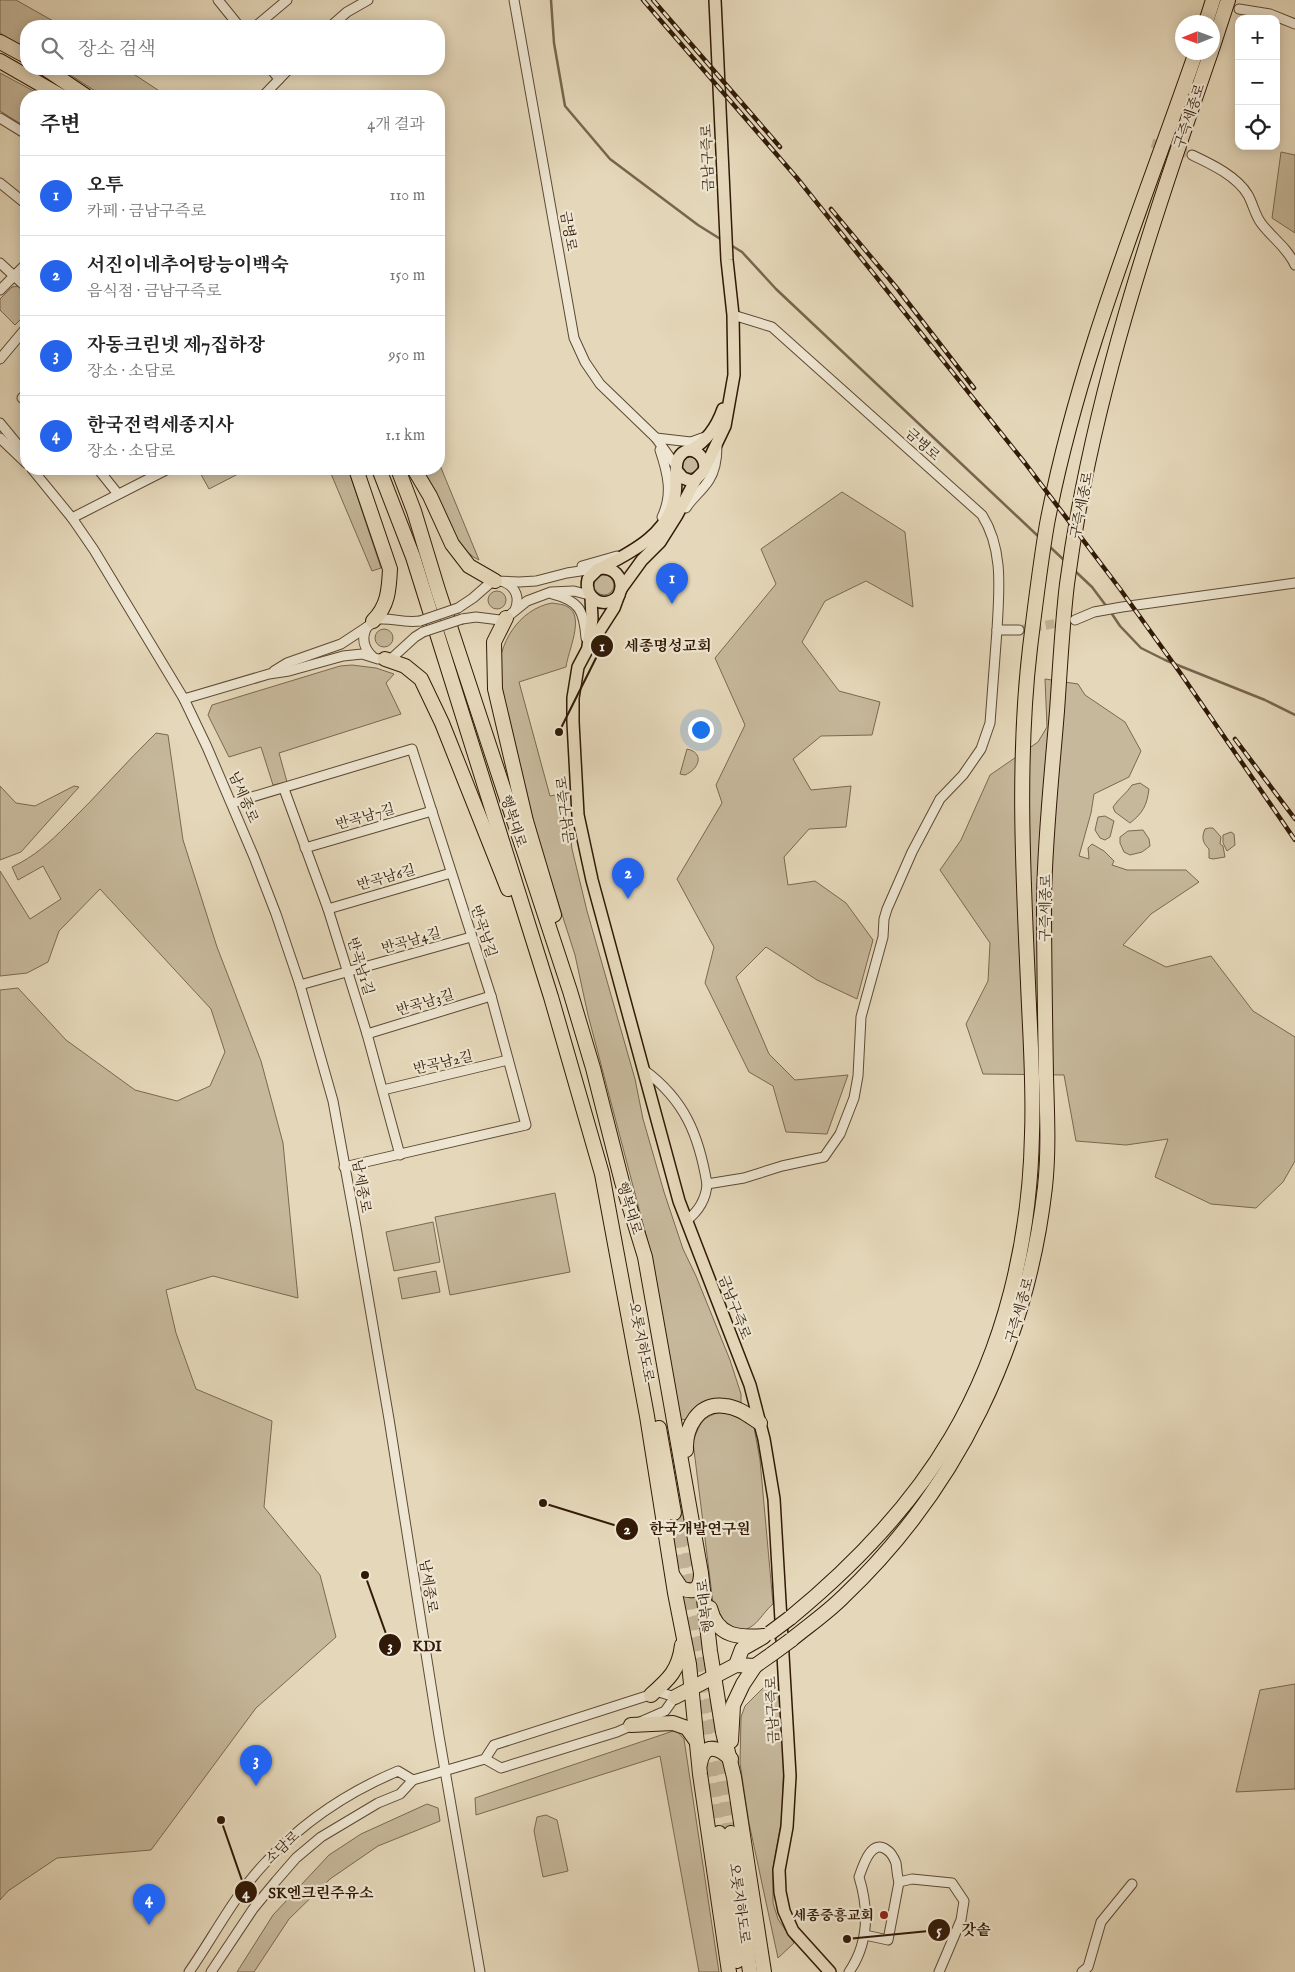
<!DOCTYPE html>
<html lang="ko">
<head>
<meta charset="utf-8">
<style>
	:root { --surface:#fff; --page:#f6f6f6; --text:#222; --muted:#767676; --line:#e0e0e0; --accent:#2563eb }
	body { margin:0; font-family:"IM FELL English","Noto Serif KR",serif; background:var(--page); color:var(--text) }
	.controls { position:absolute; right:15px; top:15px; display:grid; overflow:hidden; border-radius:10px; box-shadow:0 2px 12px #0003 }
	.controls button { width:45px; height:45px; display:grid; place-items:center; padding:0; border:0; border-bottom:1px solid var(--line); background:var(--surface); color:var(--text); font:25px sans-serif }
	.compass { position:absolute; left:1175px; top:15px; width:45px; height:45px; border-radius:50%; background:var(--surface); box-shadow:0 2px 12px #0003; rotate:269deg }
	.you { position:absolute; left:700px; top:729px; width:18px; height:18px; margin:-12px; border:4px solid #fff; border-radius:50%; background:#1a73e8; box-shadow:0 0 0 8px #1a73e833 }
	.badge { display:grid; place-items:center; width:32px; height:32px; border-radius:50%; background:var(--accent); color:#fff; font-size:16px; font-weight:700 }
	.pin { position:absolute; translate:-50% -41px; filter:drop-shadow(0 1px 2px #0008) }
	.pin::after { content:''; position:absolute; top:26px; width:18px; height:15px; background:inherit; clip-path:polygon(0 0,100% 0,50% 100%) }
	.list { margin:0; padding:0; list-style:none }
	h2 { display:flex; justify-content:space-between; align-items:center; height:65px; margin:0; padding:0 20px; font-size:21px }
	h2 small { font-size:16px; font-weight:400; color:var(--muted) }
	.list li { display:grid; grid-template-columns:32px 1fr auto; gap:15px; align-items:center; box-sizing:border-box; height:80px; padding:0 20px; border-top:1px solid var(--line) }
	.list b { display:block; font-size:19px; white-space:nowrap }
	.list p { margin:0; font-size:16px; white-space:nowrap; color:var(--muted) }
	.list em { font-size:16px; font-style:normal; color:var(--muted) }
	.icon { flex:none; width:28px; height:28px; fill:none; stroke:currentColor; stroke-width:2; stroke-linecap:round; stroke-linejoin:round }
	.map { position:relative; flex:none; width:1295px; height:1972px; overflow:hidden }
	.search { position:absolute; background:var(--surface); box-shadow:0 2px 12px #0003; left:20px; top:20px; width:425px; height:55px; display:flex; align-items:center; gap:12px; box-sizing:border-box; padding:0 18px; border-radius:20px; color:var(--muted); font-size:19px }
	.panel { position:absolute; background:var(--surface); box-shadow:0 2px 12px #0003; left:20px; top:90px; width:425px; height:385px; border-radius:20px }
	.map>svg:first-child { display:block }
	.green { fill:#c6b89b; stroke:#7b6850 }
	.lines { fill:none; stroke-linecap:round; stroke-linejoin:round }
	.stream { stroke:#77654d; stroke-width:2.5 }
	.minor-tunnel { stroke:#c1b296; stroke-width:9; stroke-dasharray:9 4.5; stroke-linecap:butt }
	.highway-tunnel { stroke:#c1b296; stroke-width:14; stroke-dasharray:14 7; stroke-linecap:butt }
	.minor-casing { stroke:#5d4933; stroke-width:11 }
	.major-casing { stroke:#301906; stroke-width:14 }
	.highway-casing { stroke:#301906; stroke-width:16 }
	.minor { stroke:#eee6d2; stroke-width:9 }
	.major { stroke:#e5d8ba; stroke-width:11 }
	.highway { stroke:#e5d8ba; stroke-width:14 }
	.rail-casing { stroke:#301906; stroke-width:4.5 }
	.rail { stroke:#eee6d2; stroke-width:2.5; stroke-dasharray:8; stroke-linecap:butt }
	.minor-bridge-casing { stroke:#5d4933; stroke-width:11; stroke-linecap:butt }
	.highway-bridge-casing { stroke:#301906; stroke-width:16; stroke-linecap:butt }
	.minor-bridge { stroke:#eee6d2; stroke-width:9 }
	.highway-bridge { stroke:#e5d8ba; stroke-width:14 }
	.poi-dot { fill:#8f2418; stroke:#eee6d2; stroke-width:2 }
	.labels { text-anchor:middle; stroke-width:4.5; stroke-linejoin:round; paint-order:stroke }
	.street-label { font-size:14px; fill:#301906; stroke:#eee6d2 }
	.poi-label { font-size:14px; font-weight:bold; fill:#301906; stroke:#eee6d2; text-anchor:end }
	.leader { fill:none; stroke:#301906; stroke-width:2 }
	.callout-dot { fill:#301906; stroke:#eee6d2; stroke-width:2 }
	.mark-label { font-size:15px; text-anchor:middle; font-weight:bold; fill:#fff }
	.callout-label { font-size:15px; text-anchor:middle; font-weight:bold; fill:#301906; stroke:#eee6d2; stroke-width:4.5; stroke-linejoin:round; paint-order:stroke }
</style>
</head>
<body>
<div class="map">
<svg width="1295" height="1972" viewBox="0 0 1295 1972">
	<rect width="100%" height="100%" fill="#e5d8ba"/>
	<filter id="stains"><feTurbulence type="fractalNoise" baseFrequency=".004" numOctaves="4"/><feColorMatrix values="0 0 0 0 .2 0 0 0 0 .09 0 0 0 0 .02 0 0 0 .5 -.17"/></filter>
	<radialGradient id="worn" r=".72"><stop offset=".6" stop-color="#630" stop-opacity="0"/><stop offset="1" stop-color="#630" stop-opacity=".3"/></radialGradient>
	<g class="green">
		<polygon points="0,0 16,0 62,26 26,26 26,48 0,33"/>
		<polygon points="61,69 126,69 167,96 103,96"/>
		<polygon points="0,73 43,96 26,96 26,127 0,111"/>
		<polygon points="1281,152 1295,155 1295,233 1272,218"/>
		<polygon points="19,286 26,294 26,314 15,325 0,310 0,299 12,287"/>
		<circle cx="690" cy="465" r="8"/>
		<path d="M439,463L479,560C452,548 434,494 421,469H439Z"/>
		<polygon points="198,469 238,469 240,473 209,489"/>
		<polygon points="329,469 348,469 381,568 372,571"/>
		<polygon points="842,492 905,532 913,607 866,581 825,601 802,642 839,691 880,702 872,735 821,736 793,759 811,790 851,786 846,827 809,829 784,857 788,885 815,881 846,903 873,940 857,999 817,980 766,947 736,977 769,1054 795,1080 848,1075 827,1134 786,1132 773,1086 749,1072 705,983 714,947 677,879 722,803 716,785 745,725 715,658 776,584 761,549"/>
		<circle cx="604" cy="585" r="10"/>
		<circle cx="497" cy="600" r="9"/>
		<path d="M552,603C557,604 564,604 568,607C585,617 568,651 566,667L519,682L550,796L565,793L572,849L587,911L635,1079L643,1119L664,1192L683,1249L696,1276L730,1360L741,1394V1403L736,1406L688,1420L680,1419L648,1243L588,1015L575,955L534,827L499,677C497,644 519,609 552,603Z"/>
		<circle cx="384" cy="638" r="9"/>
		<polygon points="352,665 376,668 394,674 386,683 401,714 279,753 287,782 273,785 261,747 229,757 208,715 212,705 340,666"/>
		<polygon points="1045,679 1078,684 1085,695 1125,722 1141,751 1129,777 1094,794 1091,813 1079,856 1089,859 1088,848 1092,844 1104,851 1114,861 1112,865 1127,870 1186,870 1199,882 1151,914 1123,945 1166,967 1211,956 1253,1011 1295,1037 1295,1161 1283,1182 1256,1208 1211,1204 1155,1177 1168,1139 1126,1145 1076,1141 1064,1075 983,1074 966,1024 988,981 990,943 940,870 961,840 990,775 1038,742 1047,727"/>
		<path d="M156,733L168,735L183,840L217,947L261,1061L283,1143L298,1298L213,1276L166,1290L176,1333L196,1389L272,1421L264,1507L320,1575L336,1637L256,1708L151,1850L57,1858L8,1891L0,1900V990L18,988L66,1040L135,1090L177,1101L210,1086L225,1052L211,1009L100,889L59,931L48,962L27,973L0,976V871L30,919L61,899L43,866L18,880L12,867C34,857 50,842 67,825C98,795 125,763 156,733Z"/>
		<path d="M687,749C705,753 699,769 685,775L680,774Z"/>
		<path d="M1140,783L1149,789C1147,805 1143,813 1130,823L1115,812L1113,807C1119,798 1126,794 1132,785Z"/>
		<polygon points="0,786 16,803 35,806 74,786 79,787 21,852 0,860"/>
		<polygon points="1105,816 1114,821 1110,837 1105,840 1100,838 1095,830 1098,817"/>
		<path d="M1209,828H1213L1221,837L1220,844L1223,846L1225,857L1213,859L1209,858V849C1203,843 1201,838 1205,829Z"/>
		<polygon points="1143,830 1149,839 1150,846 1142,852 1130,855 1124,852 1120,843 1120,837 1128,831"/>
		<polygon points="1231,832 1234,834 1235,845 1227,851 1223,843 1223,835"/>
		<polygon points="555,1193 570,1272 450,1295 435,1217"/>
		<polygon points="433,1222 440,1262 394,1271 386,1232"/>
		<polygon points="436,1271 440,1292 402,1299 398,1278"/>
		<path d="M728,1410L753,1422L760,1460L773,1604C759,1616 756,1632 733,1631L714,1611L693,1442C701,1419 704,1416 728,1410Z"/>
		<polygon points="1295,1684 1295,1789 1236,1792 1260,1690"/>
		<polygon points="766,1685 778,1685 784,1759 782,1817 773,1868 773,1903 778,1919 794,1943 778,1958 749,1823 740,1763 741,1717 745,1706"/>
		<polygon points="676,1730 684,1739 719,1972 699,1972 660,1756 476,1815 475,1798"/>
		<polygon points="427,1804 438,1808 440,1821 378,1846 330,1879 289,1919 254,1972 237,1972 273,1915 329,1855 361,1834"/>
		<polygon points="546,1815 557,1820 568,1871 543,1877 534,1831 537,1817"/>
	</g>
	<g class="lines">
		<g class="stream">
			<polyline points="551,0 554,43 565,106 610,159 698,225 722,240"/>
			<polyline points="729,244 742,252 776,289 1039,537"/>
			<polyline points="1049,546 1065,561"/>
			<polyline points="1074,570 1092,587 1107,607"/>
			<polyline points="1110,611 1120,626 1141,648 1165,660 1265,700 1295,715"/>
		</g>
		<g class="minor-tunnel">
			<polyline points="1152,143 1192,155"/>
			<polyline points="1019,630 1075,620"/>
		</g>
		<g class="highway-tunnel">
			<polyline points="683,1511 731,1833"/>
			<polyline points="674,1513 719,1833"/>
		</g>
		<g class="minor-casing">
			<g id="minor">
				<polyline points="218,0 239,26"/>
				<polyline points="514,0 574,338 585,362 600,384 656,438 676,466"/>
				<polyline points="1239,9 1270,14 1295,24"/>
				<polyline points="256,26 287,0"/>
				<polyline points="331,26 347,12 368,0"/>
				<polyline points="271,69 279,79"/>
				<polyline points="263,96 289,69"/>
				<polyline points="0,118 26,134"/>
				<path d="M1192,155C1211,164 1237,176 1248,195C1253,204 1255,215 1261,223C1272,238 1287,247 1295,265"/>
				<polyline points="0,183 26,204"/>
				<polyline points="0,263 26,287"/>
				<polyline points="0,290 26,264"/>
				<path d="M733,315L772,327L982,515C1004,550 999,591 997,630H1019"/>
				<polyline points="0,359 26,328"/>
				<polyline points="22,398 26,394"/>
				<polyline points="0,423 23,451 26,457"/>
				<polyline points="0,438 26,463"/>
				<polyline points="656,438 691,442 705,437"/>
				<path d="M660,450C668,474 673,494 662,517"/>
				<polyline points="32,469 72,518 94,550 184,699 207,747 254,857 276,914 300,985 333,1101 356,1227 389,1419 439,1736 480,1972"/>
				<polyline points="98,469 118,494"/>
				<path d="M686,508C692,498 702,491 709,480C715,471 717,458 717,446"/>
				<polyline points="72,518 168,469"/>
				<polyline points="582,566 617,556"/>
				<path d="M504,582C516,587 520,598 515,610"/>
				<path d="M552,594C580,601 584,611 586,638"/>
				<polyline points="458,608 473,598 489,584 495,581 519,582 536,581 567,573 600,568"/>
				<polyline points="462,619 476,617 500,620 506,618 527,601 551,592 574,591 589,595"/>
				<polyline points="1075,620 1094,612 1122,607 1295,583"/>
				<path d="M367,627C361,638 364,648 372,656"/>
				<path d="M274,671L287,663L341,644L379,619C394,618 402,623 420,621"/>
				<polyline points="184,699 269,674 289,671 343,656 362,654 378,659 392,658 415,637 423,632"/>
				<polyline points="284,789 328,909 367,1034 400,1155"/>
				<polyline points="232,803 412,749 491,996 526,1125 344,1167"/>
				<polyline points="305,848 432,811"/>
				<polyline points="328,909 451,873"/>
				<polyline points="300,985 471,937"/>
				<polyline points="367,1034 491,996"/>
				<path d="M644,1070C685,1100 699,1136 707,1184L744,1178L782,1166L824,1157L840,1134L854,1098L858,1076L861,1017L883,937L884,919L887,909L912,852L940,799L963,775L981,749L990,723L997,630"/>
				<polyline points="383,1090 508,1060"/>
				<path d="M686,1221C699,1211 706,1200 707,1184"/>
				<polyline points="865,1935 888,1940 899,1882 912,1879 952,1883 964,1901 961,1920 939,1972"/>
				<path d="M189,1972C214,1936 235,1894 266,1862C302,1823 348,1792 398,1771L413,1780"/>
				<polyline points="211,1972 253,1909 276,1881 296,1858 321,1837 378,1803 400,1794 413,1780 485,1759 494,1745 659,1692 675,1697 665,1711 617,1732 501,1768 485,1759"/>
				<path d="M849,1972C869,1943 869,1910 859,1877C863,1866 871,1838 887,1850C892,1853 894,1858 896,1863C897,1869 897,1876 899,1882"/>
				<polyline points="1082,1972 1088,1967 1101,1922 1132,1884"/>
			</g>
		</g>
		<g class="major-casing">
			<g id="major">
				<path d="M691,450C707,441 717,426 723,409"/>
				<polyline points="677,471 683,478 691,481 696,479 703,472 725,426 734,375 733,315 727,260 715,0"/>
				<polyline points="696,479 677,515 660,542 642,560 621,589 614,608 587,650 578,667 573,698 573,722 578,815 592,880 679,1201 750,1385 764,1439 774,1499 790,1776 787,1827 779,1870 780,1892 784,1911 793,1931 830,1972"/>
				<path d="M601,568C632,552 670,533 675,495C677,485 674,464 679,457C688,443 704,453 705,467"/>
				<path d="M601,568C614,568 622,576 621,589"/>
				<path d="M598,569L588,579C583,599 605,611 619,595"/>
				<polyline points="588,646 592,619 591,597"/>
			</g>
		</g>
		<g class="highway-casing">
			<g id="highway">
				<polyline points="1206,22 1213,0"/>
				<polyline points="0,42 26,56"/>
				<polyline points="1212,49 1228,0"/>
				<polyline points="0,61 61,96"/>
				<polyline points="46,69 86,96"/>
				<path d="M356,469L390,569C389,590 388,606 373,621"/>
				<polyline points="379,469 413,557 551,997 602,1174 647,1416 675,1593 689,1664 700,1774 729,1972"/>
				<polyline points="398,469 414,511 438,590 570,991 593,1068 622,1182 645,1257 701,1573 710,1651 723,1732 734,1777 764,1972"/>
				<polyline points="414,469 430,496 452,544 469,566 495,581"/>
				<polyline points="506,618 494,642 495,689 526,821 554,915"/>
				<polyline points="385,659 405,666 421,679 442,723 508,889"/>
				<polyline points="659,1428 674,1513"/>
				<path d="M686,1450C685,1428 698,1402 725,1406C738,1407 749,1416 760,1423"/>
				<path d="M673,1576L681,1588C695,1594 700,1588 701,1575"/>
				<path d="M710,1608C717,1637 739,1638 764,1636"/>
				<path d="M790,1618C852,1567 910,1508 951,1438C1005,1347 1030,1240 1032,1134C1034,1084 1030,1033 1028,983C1023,872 1017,759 1030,648C1035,607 1040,565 1047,524C1078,361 1142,208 1196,52"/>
				<path d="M791,1640C808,1626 827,1613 843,1597C958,1488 1027,1344 1045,1187C1049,1150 1047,1113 1046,1076C1045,1017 1044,957 1044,898C1045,836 1052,773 1057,711C1060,669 1062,626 1067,584C1091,401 1151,226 1211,52"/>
				<polyline points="736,1665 742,1649 763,1637"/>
				<path d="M651,1695C669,1679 679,1670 682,1645"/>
				<polyline points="675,1697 736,1665 755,1666 772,1654"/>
				<polyline points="631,1725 673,1723 687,1728 697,1742"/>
				<polyline points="731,1741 733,1705 743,1684 755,1666"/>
				<path d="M700,1764C704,1742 718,1747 731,1759"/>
				<polyline points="719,1833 737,1961"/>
				<polyline points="731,1833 750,1972"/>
			</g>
		</g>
		<use href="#minor" class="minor"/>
		<use href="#major" class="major"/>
		<use href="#highway" class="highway"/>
		<g class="rail-casing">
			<g id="rail">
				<polyline points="643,0 797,178 1025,463 1120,589 1181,674 1295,840"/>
				<polyline points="653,0 780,147"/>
				<polyline points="831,209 896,287 974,388"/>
				<polyline points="1235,739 1295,819"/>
			</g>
		</g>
		<use href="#rail" class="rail"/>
		<g class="minor-bridge-casing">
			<g id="minor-bridge">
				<polyline points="420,621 458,608"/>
				<polyline points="423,632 462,619"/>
			</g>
		</g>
		<g class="highway-bridge-casing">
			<g id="highway-bridge">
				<polyline points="770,1633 790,1618"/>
				<polyline points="772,1654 791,1640"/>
			</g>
		</g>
		<use href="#minor-bridge" class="minor-bridge"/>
		<use href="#highway-bridge" class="highway-bridge"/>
	</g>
	<circle class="poi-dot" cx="884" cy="1915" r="5"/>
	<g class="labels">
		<g class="street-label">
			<text transform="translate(1189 116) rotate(-71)" y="5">구즉세종로</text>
			<text transform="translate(707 158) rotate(-92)" y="5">금남구즉로</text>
			<text transform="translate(569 231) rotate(80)" y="5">금병로</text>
			<text transform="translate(923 444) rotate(42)" y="5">금병로</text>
			<text transform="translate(1081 505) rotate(-79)" y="5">구즉세종로</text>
			<text transform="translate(244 797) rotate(67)" y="5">남세종로</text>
			<text transform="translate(565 810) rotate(-97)" y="5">금남구즉로</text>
			<text transform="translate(365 816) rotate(-16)" y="5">반곡남7길</text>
			<text transform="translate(514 821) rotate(72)" y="5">행복대로</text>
			<text transform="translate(386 877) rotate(-16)" y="5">반곡남6길</text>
			<text transform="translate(1045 908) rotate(-89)" y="5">구즉세종로</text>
			<text transform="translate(484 931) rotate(72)" y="5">반곡남길</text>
			<text transform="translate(411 940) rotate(-16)" y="5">반곡남4길</text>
			<text transform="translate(361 966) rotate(73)" y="5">반곡남1길</text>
			<text transform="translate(425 1002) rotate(-17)" y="5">반곡남3길</text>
			<text transform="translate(443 1062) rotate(-13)" y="5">반곡남2길</text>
			<text transform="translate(362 1186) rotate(80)" y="5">남세종로</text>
			<text transform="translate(630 1208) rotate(73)" y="5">행복대로</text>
			<text transform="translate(735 1307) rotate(69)" y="5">금남구즉로</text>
			<text transform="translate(1019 1310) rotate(-74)" y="5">구즉세종로</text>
			<text transform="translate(642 1342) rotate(79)" y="5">오롯지하도로</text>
			<text transform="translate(429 1586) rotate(81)" y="5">남세종로</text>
			<text transform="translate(705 1606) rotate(-97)" y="5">행복대로</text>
			<text transform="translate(772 1710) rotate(-93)" y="5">금남구즉로</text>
			<text transform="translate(282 1847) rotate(-43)" y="5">소담로</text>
			<text transform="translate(740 1903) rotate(82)" y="5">오롯지하도로</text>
		</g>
		<g class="poi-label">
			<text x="874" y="1920">세종중흥교회</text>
		</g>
	</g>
	<path class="leader" d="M559 732L602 646M543 1503L627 1529M365 1575L390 1645M221 1820L246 1892M847 1939L939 1930"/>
	<g class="callout-dot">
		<circle cx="559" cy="732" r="5"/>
		<circle cx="543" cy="1503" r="5"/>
		<circle cx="365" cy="1575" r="5"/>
		<circle cx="221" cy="1820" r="5"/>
		<circle cx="847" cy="1939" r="5"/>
		<circle cx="602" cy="646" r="12"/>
		<circle cx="627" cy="1529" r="12"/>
		<circle cx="390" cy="1645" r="12"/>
		<circle cx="246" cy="1892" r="12"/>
		<circle cx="939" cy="1930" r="12"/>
	</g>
	<g class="mark-label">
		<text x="602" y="651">1</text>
		<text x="627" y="1534">2</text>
		<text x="390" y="1651">3</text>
		<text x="246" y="1898">4</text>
		<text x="939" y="1935">5</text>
	</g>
	<g class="callout-label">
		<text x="668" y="651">세종명성교회</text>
		<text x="700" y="1534">한국개발연구원</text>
		<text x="427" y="1651">KDI</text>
		<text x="321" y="1898">SK엔크린주유소</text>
		<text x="976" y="1935">갓솥</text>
	</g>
	<rect width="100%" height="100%" filter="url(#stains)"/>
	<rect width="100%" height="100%" fill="url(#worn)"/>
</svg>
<div class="controls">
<button>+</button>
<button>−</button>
<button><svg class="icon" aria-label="locate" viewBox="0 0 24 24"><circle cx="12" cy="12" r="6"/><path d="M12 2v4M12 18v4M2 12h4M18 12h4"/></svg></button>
</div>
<svg class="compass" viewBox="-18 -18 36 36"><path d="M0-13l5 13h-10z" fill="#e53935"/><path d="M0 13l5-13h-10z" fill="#767676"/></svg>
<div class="you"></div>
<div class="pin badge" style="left:672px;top:604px">1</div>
<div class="pin badge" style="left:628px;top:899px">2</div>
<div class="pin badge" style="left:256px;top:1786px">3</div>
<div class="pin badge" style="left:149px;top:1925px">4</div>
<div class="search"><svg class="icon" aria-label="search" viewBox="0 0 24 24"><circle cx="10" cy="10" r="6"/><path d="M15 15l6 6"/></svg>장소 검색</div>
<section class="panel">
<h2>주변<small>4개 결과</small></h2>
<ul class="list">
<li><span class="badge">1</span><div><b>오투</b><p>카페 · 금남구즉로</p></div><em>110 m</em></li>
<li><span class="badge">2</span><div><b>서진이네추어탕능이백숙</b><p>음식점 · 금남구즉로</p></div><em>150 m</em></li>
<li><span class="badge">3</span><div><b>자동크린넷 제7집하장</b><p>장소 · 소담로</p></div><em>950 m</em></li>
<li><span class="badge">4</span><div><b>한국전력세종지사</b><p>장소 · 소담로</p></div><em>1.1 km</em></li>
</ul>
</section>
</div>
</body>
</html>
